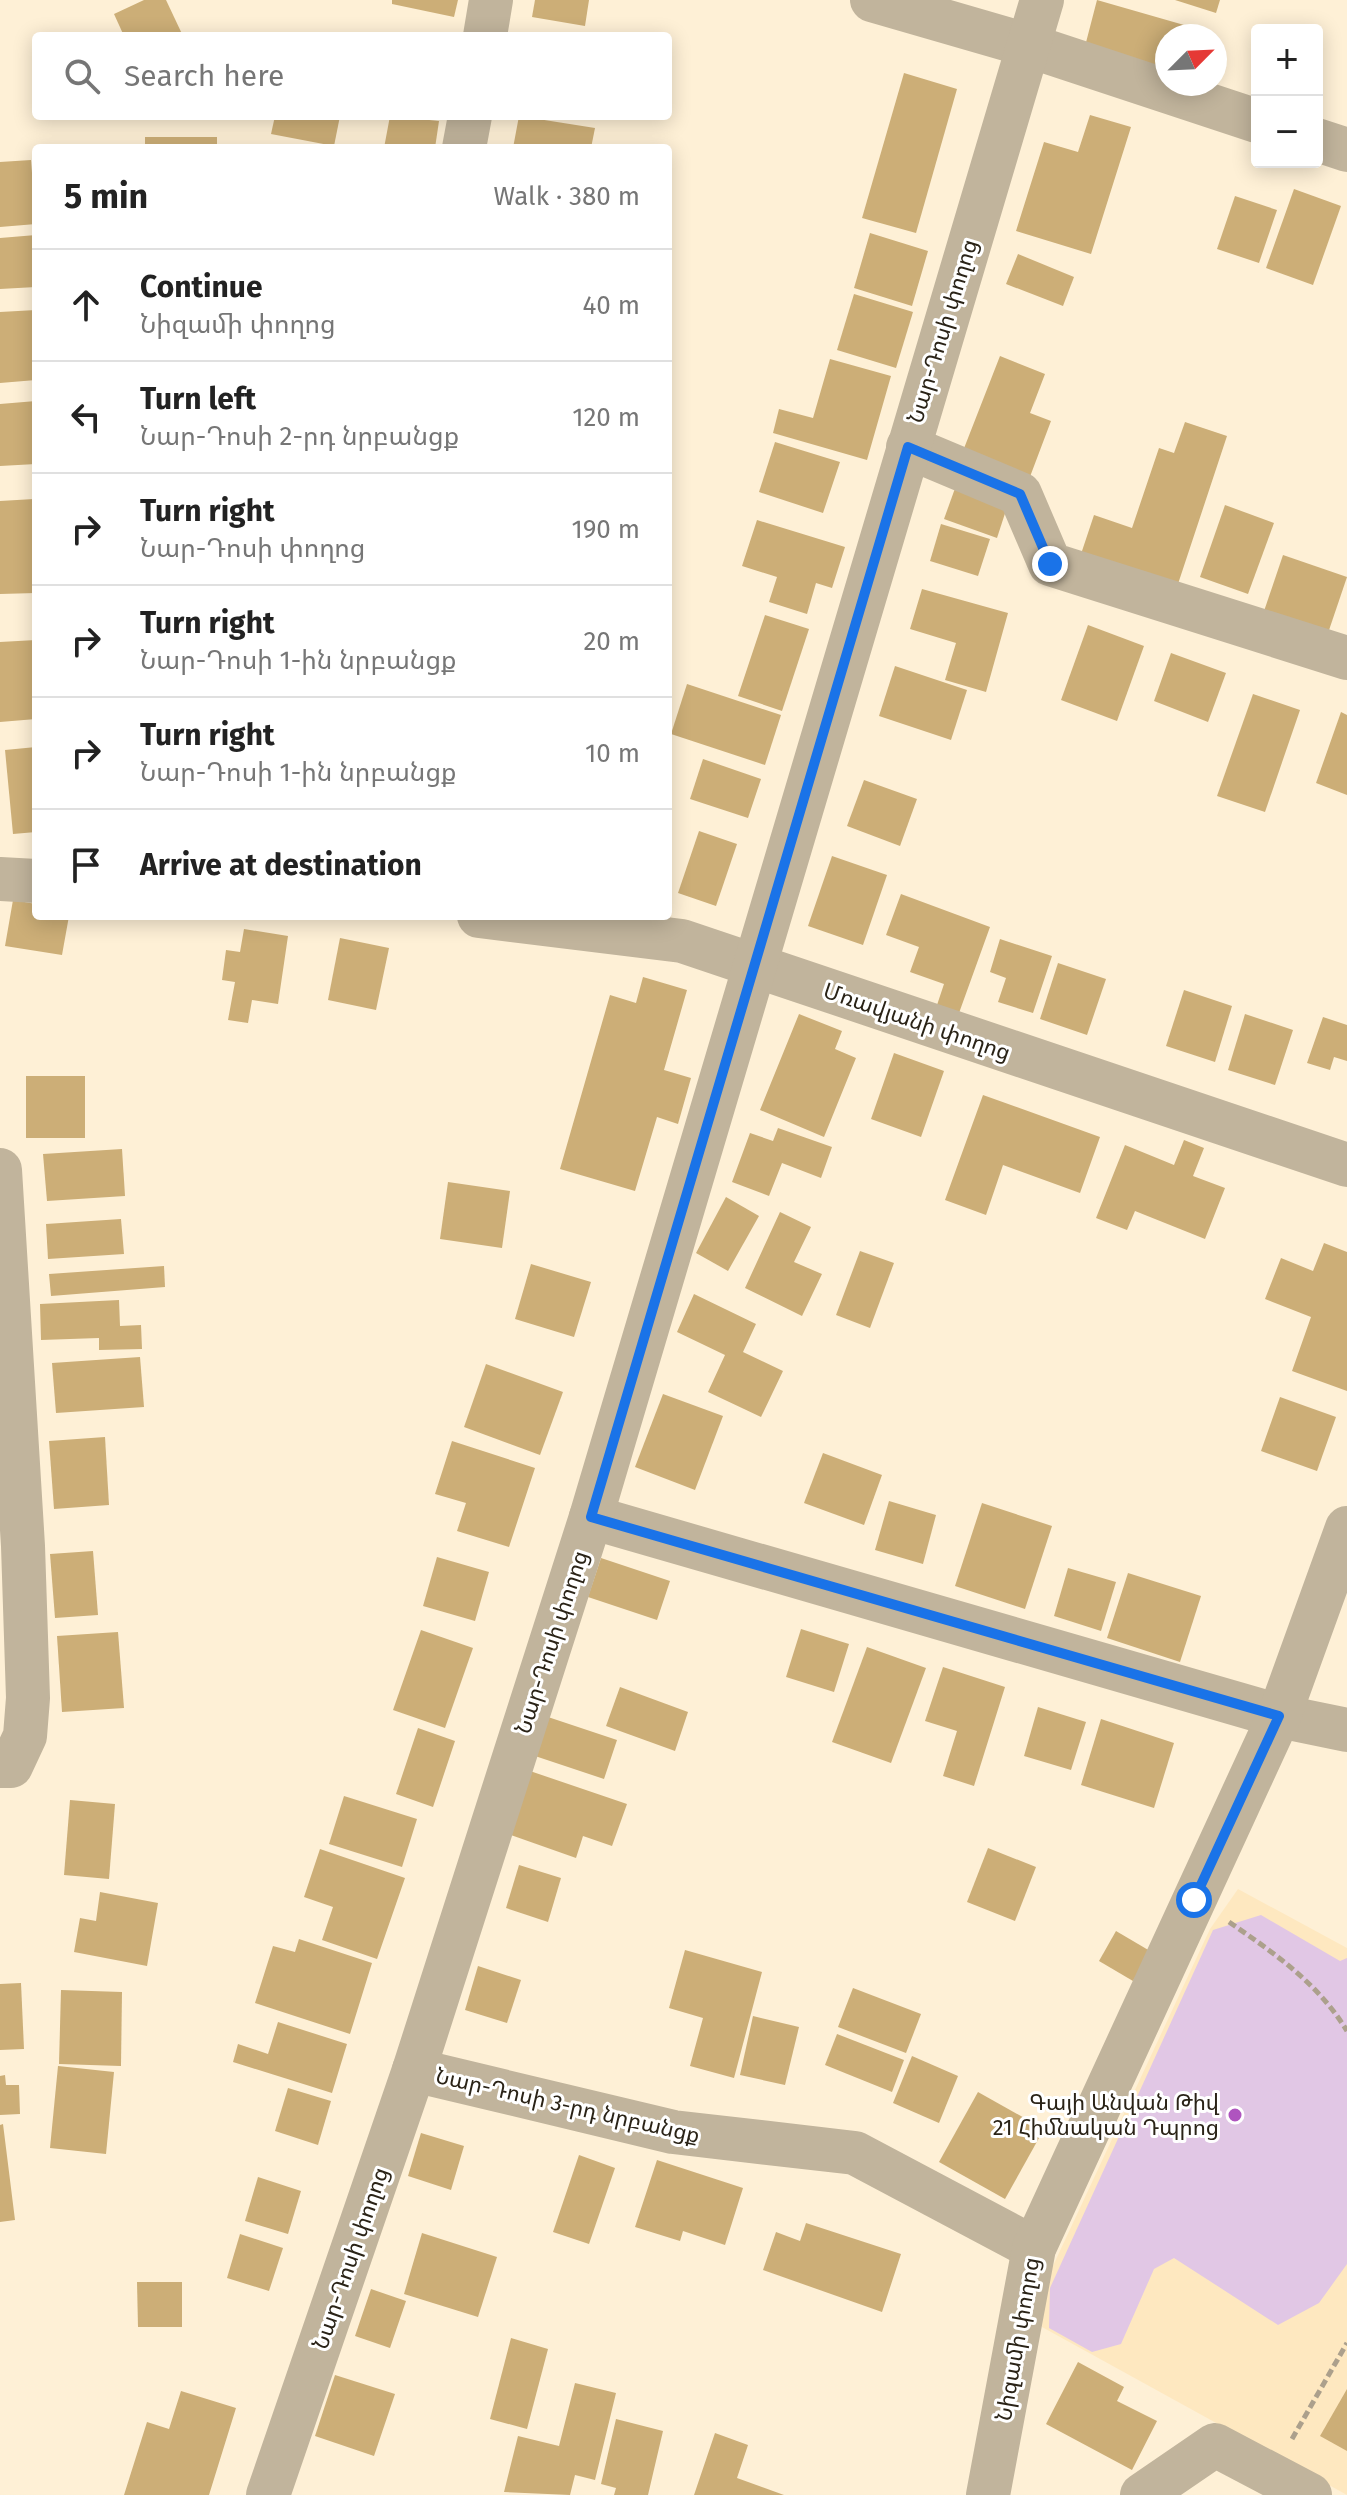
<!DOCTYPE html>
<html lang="en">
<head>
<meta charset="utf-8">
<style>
	:root { --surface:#fff; --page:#f2f2f2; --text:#222; --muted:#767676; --line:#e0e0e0 }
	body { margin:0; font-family:"Fira Sans","Noto Sans Armenian",sans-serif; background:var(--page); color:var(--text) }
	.controls { position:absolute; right:24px; top:24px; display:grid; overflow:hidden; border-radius:8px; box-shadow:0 4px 20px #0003 }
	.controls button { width:72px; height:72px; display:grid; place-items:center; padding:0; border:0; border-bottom:2px solid var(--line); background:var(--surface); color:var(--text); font:40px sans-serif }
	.compass { position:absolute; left:1155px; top:24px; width:72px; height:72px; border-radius:50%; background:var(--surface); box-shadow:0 4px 20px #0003; rotate:66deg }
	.stop { position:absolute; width:24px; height:24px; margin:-18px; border:6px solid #1a73e8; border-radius:50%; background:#fff }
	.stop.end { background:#1a73e8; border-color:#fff; box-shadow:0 2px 8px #0008 }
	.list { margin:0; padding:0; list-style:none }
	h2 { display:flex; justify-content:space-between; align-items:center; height:104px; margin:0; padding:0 32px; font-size:34px }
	h2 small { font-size:26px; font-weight:400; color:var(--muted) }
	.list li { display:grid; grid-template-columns:52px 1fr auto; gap:24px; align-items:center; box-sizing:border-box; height:112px; padding:0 32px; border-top:2px solid var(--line) }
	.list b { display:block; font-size:30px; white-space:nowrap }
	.list p { margin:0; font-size:26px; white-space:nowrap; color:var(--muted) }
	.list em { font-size:26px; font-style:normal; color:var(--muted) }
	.icon { flex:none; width:44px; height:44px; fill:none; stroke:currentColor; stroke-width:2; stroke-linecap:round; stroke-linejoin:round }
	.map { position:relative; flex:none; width:1347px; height:2495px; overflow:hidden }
	.search { position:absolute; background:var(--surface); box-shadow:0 4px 20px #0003; left:32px; top:32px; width:640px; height:88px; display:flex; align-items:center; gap:20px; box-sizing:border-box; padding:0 28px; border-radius:8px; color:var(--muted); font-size:30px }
	.panel { position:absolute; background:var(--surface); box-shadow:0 4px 20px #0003; left:32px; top:144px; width:640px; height:776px; border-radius:8px }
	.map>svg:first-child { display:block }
	.built { fill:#fee8c0 }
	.green { fill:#e1c7e5 }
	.building { fill:#ccae77 }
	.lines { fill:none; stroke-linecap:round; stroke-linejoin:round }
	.path { stroke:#aca08c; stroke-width:5; stroke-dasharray:8 4; stroke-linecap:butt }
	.minor { stroke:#c1b49c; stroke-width:44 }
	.route { stroke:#1a73e8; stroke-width:10 }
	.poi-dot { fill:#af54bf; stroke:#fff; stroke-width:3 }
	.labels { text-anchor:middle; stroke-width:6; stroke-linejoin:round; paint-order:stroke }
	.street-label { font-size:22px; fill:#2a2317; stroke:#fff }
	.poi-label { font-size:22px; fill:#2a2317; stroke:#fff; text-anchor:end }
</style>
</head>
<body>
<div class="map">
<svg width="1347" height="2495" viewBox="0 0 1347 2495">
	<rect width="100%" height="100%" fill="#fef0d6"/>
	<polygon class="built" points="1238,1889 1347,1948 1347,2495 1042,2327 1045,2283 1210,1929"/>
	<polygon class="green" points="1261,1915 1340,1961 1347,1958 1347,2264 1319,2303 1278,2325 1174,2258 1154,2269 1121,2344 1092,2352 1049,2328 1050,2288 1213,1930"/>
	<g class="building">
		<polygon points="144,0 166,0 183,36 124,36 114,14"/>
		<polygon points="392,0 458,0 454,17 392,4"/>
		<polygon points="535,0 589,0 585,26 532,17"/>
		<polygon points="1097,0 1198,29 1196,36 1167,36 1167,78 1083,54"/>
		<polygon points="1175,0 1220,0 1216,13"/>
		<polygon points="904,73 957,89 916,233 862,218"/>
		<polygon points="1090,115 1131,127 1091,254 1016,231 1044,142 1078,152"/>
		<polygon points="275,116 340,116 334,146 271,134"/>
		<polygon points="390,116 439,121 435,148 384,148"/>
		<polygon points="519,116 595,128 591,148 513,148"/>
		<rect x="145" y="137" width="72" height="11"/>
		<polygon points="31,160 36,224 0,227 0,162"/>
		<polygon points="1294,189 1341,206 1313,285 1266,268"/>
		<polygon points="1235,196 1277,210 1259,263 1217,249"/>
		<polygon points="870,233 928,251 912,306 854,288"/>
		<polygon points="36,235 36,287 0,289 0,238"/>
		<polygon points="1018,254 1074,277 1063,306 1006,284"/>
		<polygon points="854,294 913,312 896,368 837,350"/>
		<polygon points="36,310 36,380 0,383 0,312"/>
		<polygon points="1000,356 1045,374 1030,413 1051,421 1028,482 961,456"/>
		<polygon points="830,359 891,376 867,460 773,433 779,409 813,418"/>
		<polygon points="36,401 36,464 0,466 0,404"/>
		<polygon points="1185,422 1227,436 1175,593 1079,560 1094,515 1132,528 1159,448 1174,453"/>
		<polygon points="775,442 840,462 823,513 759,492"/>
		<polygon points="958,480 1010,498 997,538 944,519"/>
		<polygon points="34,499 36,593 0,594 0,501"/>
		<polygon points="1225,505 1274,523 1248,594 1200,577"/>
		<polygon points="757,520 845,547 832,588 816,583 807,614 769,602 777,577 742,566"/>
		<polygon points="941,524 990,539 978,576 930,561"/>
		<polygon points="1283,555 1347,577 1326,639 1262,617"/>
		<polygon points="922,589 1008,613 986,692 945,680 956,643 910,629"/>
		<polygon points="765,615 809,629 782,711 738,696"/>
		<polygon points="1088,625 1144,646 1117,721 1061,700"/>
		<polygon points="36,640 36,719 0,722 0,642"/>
		<polygon points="1171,653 1226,673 1208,722 1154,701"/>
		<polygon points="895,666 967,690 951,740 879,716"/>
		<polygon points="687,684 781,715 765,765 671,734"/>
		<polygon points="1253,694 1300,710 1265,812 1217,796"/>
		<polygon points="1341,712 1347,715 1347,795 1316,783"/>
		<polygon points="36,747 36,832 13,834 5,750"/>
		<polygon points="703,759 761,779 748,818 690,799"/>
		<polygon points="864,780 917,799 900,846 847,826"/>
		<polygon points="699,831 737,844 716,906 678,893"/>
		<polygon points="832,856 887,875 863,945 808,926"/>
		<polygon points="901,894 990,927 959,1013 937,1005 944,984 910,972 919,947 886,935"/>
		<polygon points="13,900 36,904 36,916 69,916 62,955 5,946"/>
		<polygon points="244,929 288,936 278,1004 252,1000 248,1023 228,1020 235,982 222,980 226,950 240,952"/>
		<polygon points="340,938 389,948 376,1010 328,1000"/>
		<polygon points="1000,939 1052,956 1033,1013 998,1002 1006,978 990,972"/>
		<polygon points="1058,963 1106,979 1087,1035 1040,1019"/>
		<polygon points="643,977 687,990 664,1070 691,1078 678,1124 657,1117 635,1191 560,1169 610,995 636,1003"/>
		<polygon points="1184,990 1232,1006 1215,1062 1166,1046"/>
		<polygon points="799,1014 842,1031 835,1049 856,1058 824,1137 760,1110"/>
		<polygon points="1245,1014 1293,1030 1275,1085 1228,1070"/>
		<polygon points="1323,1017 1347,1025 1347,1061 1334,1057 1330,1070 1307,1063"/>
		<polygon points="894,1053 944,1071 921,1137 871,1119"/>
		<rect x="26" y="1076" width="59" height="62"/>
		<polygon points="983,1095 1100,1137 1080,1193 1003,1165 986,1215 945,1200"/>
		<polygon points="778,1128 832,1147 821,1178 782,1163 769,1196 732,1182 750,1133 773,1141"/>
		<polygon points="1184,1140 1204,1148 1193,1176 1225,1188 1205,1239 1135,1211 1127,1230 1096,1218 1125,1145 1174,1165"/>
		<polygon points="122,1149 125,1196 47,1201 43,1154"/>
		<polygon points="448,1182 510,1191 502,1248 440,1239"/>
		<polygon points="726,1197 759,1216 728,1271 696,1253"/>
		<polygon points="780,1212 811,1227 794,1262 822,1274 802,1316 745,1288"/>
		<polygon points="121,1219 124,1254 48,1259 46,1224"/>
		<polygon points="1324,1243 1347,1252 1347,1391 1292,1371 1311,1317 1265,1299 1281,1258 1313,1271"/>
		<polygon points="860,1251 894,1263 870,1328 836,1315"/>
		<polygon points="531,1264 591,1282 574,1337 515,1319"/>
		<polygon points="164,1266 165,1287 51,1296 49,1274"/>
		<polygon points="694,1294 756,1324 743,1352 783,1371 761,1417 708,1392 725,1355 677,1332"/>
		<polygon points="119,1300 120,1326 141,1325 142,1349 99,1350 99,1338 41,1340 40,1304"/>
		<polygon points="140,1357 144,1407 56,1413 52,1363"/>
		<polygon points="486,1364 563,1392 540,1455 464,1427"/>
		<polygon points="663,1394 723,1416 695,1490 635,1467"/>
		<polygon points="1280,1397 1336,1417 1317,1471 1261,1451"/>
		<polygon points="105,1437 109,1505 54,1509 49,1441"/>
		<polygon points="452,1441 535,1468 509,1547 457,1531 466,1503 435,1494"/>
		<polygon points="823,1453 882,1475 864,1525 804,1503"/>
		<polygon points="889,1501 936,1515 923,1564 875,1550"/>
		<polygon points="982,1503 1052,1526 1025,1609 955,1586"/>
		<polygon points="93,1551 98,1615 55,1618 50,1554"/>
		<polygon points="437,1557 489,1572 475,1621 423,1606"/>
		<polygon points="601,1558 670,1581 657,1620 588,1597"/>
		<polygon points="1068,1568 1116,1582 1101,1631 1054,1616"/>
		<polygon points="1128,1573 1201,1596 1180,1662 1107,1638"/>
		<polygon points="801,1629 849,1644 834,1692 786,1677"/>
		<polygon points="421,1630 473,1648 445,1728 393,1710"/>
		<polygon points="118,1632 124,1708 62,1712 57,1636"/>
		<polygon points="867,1647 926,1668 891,1763 832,1742"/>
		<polygon points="943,1667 1005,1687 974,1786 943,1776 957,1731 925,1721"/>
		<polygon points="620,1687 688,1712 675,1751 606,1726"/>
		<polygon points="1038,1707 1086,1722 1071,1770 1024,1756"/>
		<polygon points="548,1717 617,1740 604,1779 535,1756"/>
		<polygon points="1101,1719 1174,1743 1154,1808 1081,1785"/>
		<polygon points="418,1728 455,1741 433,1807 396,1794"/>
		<polygon points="530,1771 627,1804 612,1846 583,1836 576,1858 508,1834"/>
		<polygon points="344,1796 417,1819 402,1867 329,1844"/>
		<polygon points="70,1800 115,1804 109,1879 64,1875"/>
		<polygon points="988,1848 1036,1867 1015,1921 967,1902"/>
		<polygon points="320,1849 405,1878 377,1959 322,1940 333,1907 304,1897"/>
		<polygon points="519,1865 561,1878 548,1922 506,1908"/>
		<polygon points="100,1892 158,1903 147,1966 74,1952 80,1918 96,1921"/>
		<polygon points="1116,1931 1150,1951 1133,1981 1099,1961"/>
		<polygon points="299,1939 372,1963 350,2034 255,2003 273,1946 295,1952"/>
		<polygon points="685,1950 762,1972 734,2078 690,2066 703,2018 669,2008"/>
		<polygon points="478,1966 521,1980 507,2023 465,2010"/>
		<polygon points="21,1983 24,2049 0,2050 0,1984"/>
		<polygon points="853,1988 921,2014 906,2053 838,2027"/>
		<polygon points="61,1990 122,1992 121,2066 59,2064"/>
		<polygon points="753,2016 799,2027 785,2085 740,2075"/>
		<polygon points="278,2022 347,2044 332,2093 233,2062 238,2044 268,2054"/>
		<polygon points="837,2034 904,2060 892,2092 825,2065"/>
		<polygon points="912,2056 958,2076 939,2123 893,2103"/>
		<polygon points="58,2066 114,2072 106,2154 50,2148"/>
		<polygon points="5,2075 6,2085 19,2085 20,2114 0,2115 0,2076"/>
		<polygon points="288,2088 331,2101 318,2145 275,2131"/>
		<polygon points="978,2092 1044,2129 1005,2199 939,2162"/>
		<polygon points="3,2124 15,2220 0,2222 0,2125"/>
		<polygon points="421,2133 464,2146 451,2190 408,2176"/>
		<polygon points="579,2155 615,2168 589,2244 553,2232"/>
		<polygon points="657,2160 743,2188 725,2245 683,2231 680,2241 635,2227"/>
		<polygon points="258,2177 301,2191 288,2234 245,2221"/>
		<polygon points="806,2223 901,2254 882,2312 763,2270 776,2232 800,2241"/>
		<polygon points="422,2233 497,2257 478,2317 404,2294"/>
		<polygon points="240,2234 283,2248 269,2291 227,2278"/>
		<polygon points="137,2282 182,2282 182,2327 138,2327"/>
		<polygon points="371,2289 406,2301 390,2348 355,2336"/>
		<polygon points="511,2338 548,2349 527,2429 490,2419"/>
		<polygon points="1078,2362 1124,2387 1117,2401 1157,2421 1132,2470 1046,2424"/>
		<polygon points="335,2375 395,2394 374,2456 315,2436"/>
		<polygon points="575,2383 616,2393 595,2480 575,2475 570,2495 504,2492 518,2436 559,2446"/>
		<polygon points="1347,2389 1347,2451 1320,2436"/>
		<polygon points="181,2391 236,2408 209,2495 124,2495 147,2422 169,2429"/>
		<polygon points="616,2419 663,2431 648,2495 614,2495 616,2488 601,2484"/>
		<polygon points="715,2433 748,2445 737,2478 784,2495 694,2495"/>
	</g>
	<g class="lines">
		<g class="path">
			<path d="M1229,1922C1274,1953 1318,1983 1347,2031"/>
			<polyline points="1292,2439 1347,2343"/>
		</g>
		<g class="minor">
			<polyline points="872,0 1027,45 1257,121"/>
			<polyline points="485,36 491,0"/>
			<polyline points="1317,140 1347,150"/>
			<polyline points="464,148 470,116"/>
			<polyline points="908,447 1020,494 1050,564 1347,658"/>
			<polyline points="0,879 36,881"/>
			<polyline points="479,916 682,941 1347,1165"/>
			<polyline points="0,1170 23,1546 28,1698 25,1736 11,1766 0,1766"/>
			<polyline points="591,1517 1279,1716 1347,1730"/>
			<polyline points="414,2070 673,2132 855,2153 1034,2248"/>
			<polyline points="268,2495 414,2070 591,1517 1042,0"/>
			<polyline points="988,2495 1034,2248 1279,1716 1347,1528"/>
			<polyline points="1142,2495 1215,2445 1310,2495"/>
		</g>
	</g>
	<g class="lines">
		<polyline class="route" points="1050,564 1020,494 908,447 591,1517 1279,1716 1194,1900"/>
	</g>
	<circle class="poi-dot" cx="1235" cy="2115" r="8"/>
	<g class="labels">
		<g class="street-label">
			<text transform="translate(942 331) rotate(-73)" y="8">Նար-Դոսի փողոց</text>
			<text transform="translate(917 1021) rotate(19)" y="8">Մռավյանի փողոց</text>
			<text transform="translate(551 1642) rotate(-72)" y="8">Նար-Դոսի փողոց</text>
			<text transform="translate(568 2105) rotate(13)" y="8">Նար-Դոսի 3-րդ նրբանցք</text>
			<text transform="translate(350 2258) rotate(-71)" y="8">Նար-Դոսի փողոց</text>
			<text transform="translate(1017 2339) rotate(-80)" y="8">Նիզամի փողոց</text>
		</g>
		<g class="poi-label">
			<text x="1219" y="2110">Գայի Անվան Թիվ<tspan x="1219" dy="25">21 Հիմնական Դպրոց</tspan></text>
		</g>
	</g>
</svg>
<div class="controls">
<button>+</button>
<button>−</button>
</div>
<svg class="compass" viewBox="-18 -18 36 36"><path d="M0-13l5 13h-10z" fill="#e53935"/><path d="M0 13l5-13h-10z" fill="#767676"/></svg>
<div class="stop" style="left:1194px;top:1900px"></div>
<div class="stop end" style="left:1050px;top:564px"></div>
<div class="search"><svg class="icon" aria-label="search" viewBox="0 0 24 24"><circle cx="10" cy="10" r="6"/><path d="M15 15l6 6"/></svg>Search here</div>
<section class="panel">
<h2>5 min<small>Walk · 380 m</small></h2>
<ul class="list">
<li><svg class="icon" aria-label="ahead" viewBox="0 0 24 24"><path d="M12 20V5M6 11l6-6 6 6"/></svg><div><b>Continue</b><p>Նիզամի փողոց</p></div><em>40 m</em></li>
<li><svg class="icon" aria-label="left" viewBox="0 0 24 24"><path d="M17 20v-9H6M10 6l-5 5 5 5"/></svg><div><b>Turn left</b><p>Նար-Դոսի 2-րդ նրբանցք</p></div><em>120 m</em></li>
<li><svg class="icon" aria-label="right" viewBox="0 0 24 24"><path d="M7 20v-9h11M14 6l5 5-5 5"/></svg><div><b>Turn right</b><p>Նար-Դոսի փողոց</p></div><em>190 m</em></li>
<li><svg class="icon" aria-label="right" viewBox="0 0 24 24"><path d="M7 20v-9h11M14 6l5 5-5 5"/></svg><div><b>Turn right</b><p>Նար-Դոսի 1-ին նրբանցք</p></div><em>20 m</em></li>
<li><svg class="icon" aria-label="right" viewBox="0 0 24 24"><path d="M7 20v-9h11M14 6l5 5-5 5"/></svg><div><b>Turn right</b><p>Նար-Դոսի 1-ին նրբանցք</p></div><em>10 m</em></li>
<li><svg class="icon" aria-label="arrive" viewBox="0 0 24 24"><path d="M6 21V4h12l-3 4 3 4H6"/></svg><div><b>Arrive at destination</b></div></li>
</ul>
</section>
</div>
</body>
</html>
